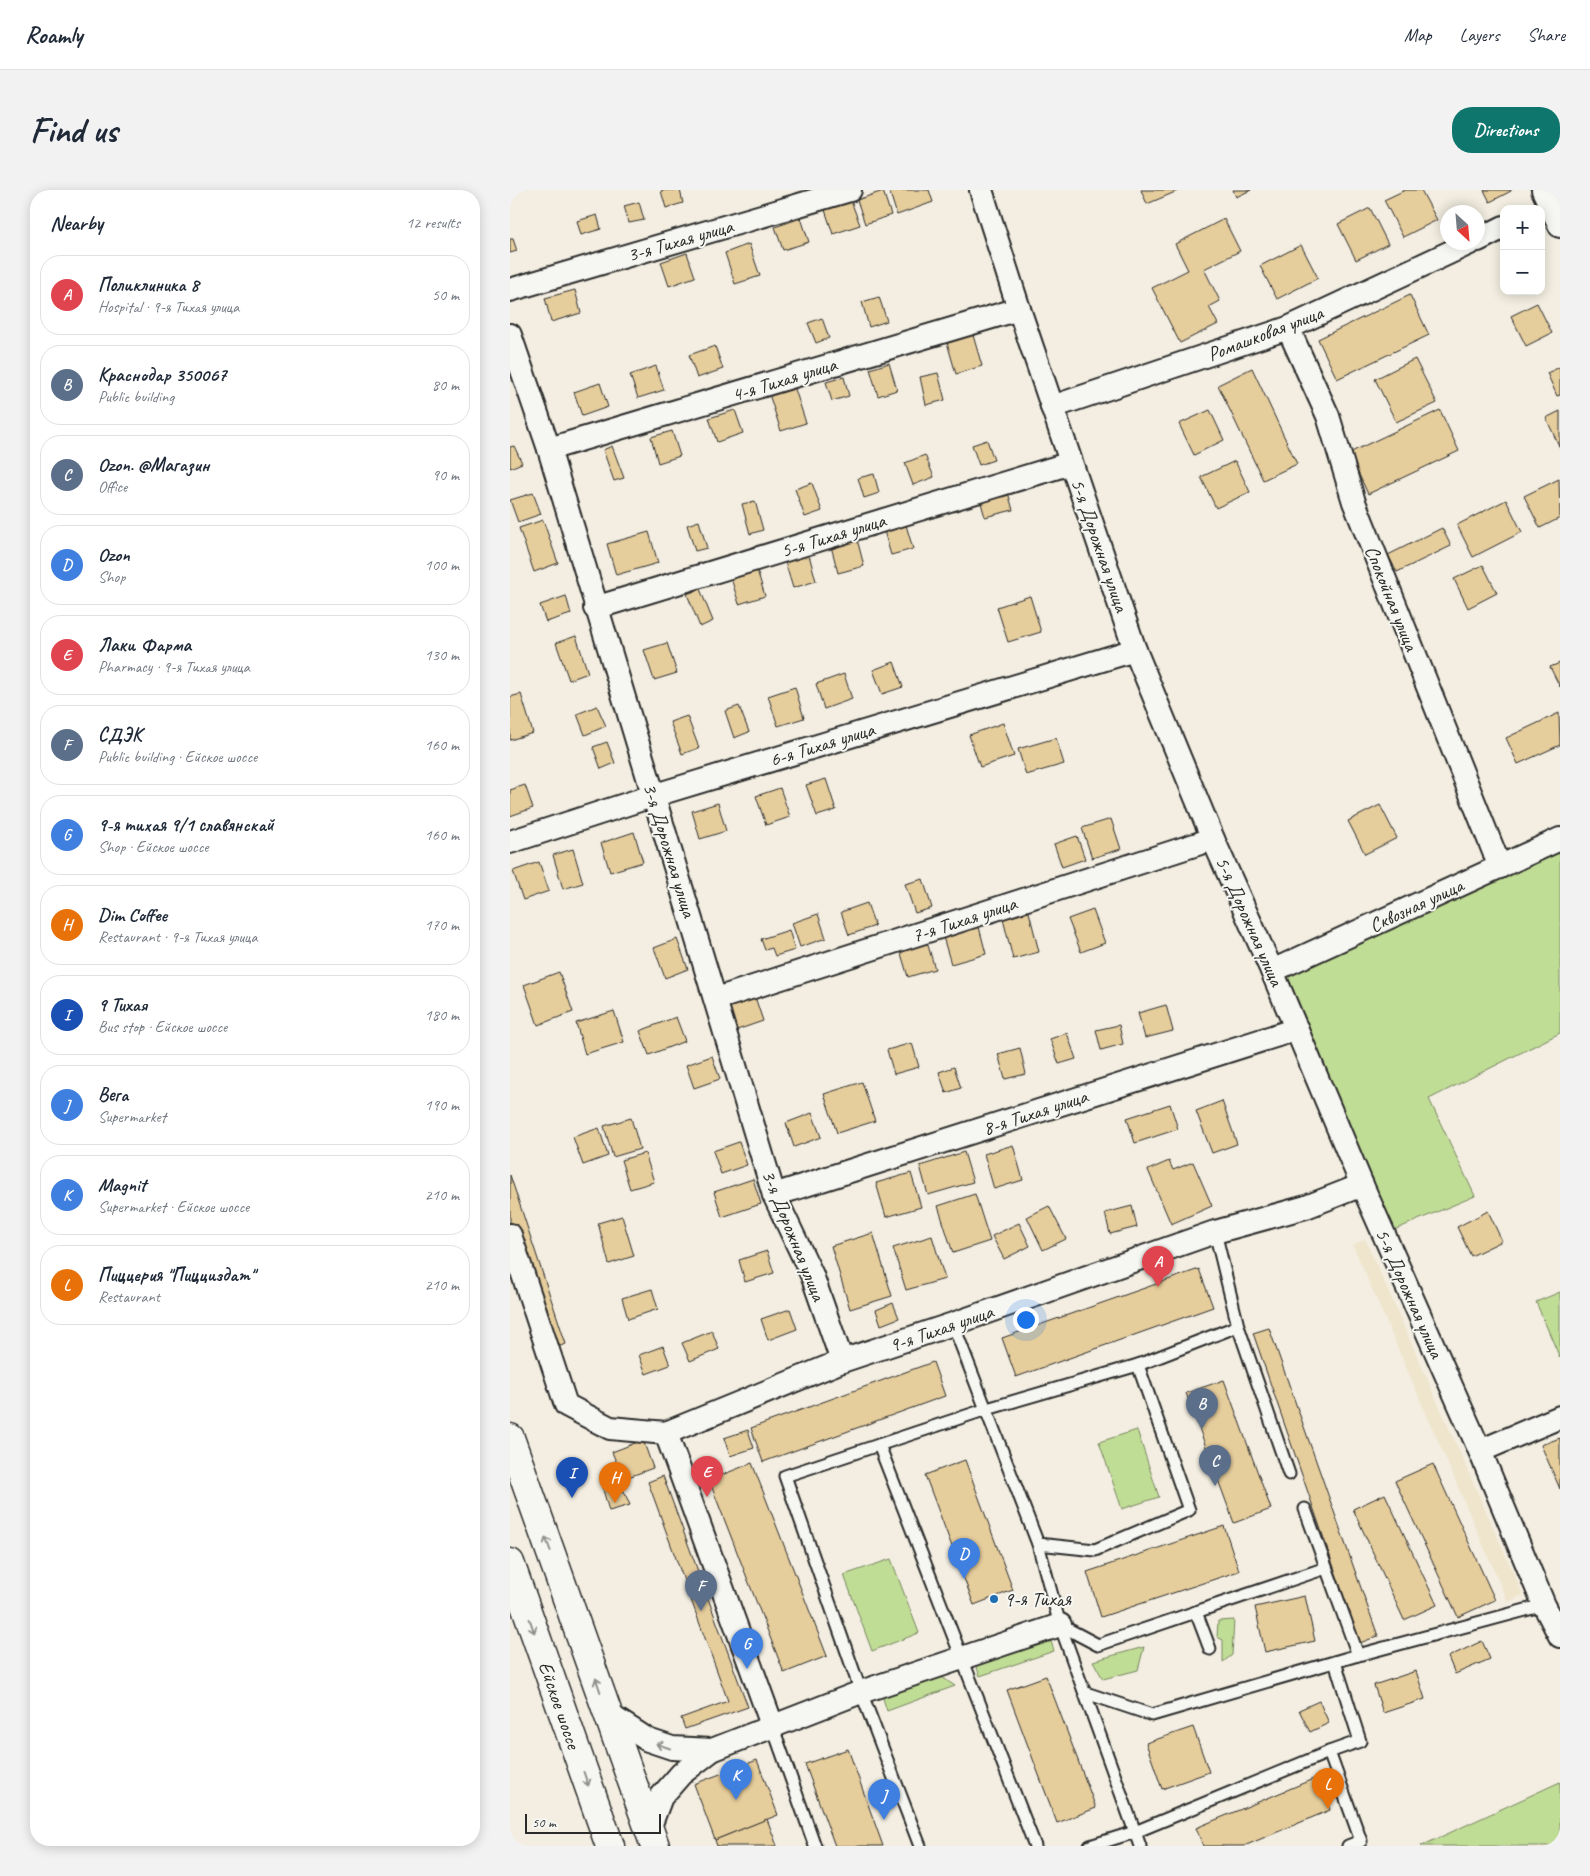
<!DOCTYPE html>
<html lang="en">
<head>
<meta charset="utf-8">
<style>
	:root { --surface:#fff; --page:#f2f2f3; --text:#1f2937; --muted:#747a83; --line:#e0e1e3; --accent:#0f766e }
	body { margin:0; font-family:Caveat,sans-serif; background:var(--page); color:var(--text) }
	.controls { position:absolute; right:15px; top:15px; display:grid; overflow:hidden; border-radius:10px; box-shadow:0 2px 12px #0003 }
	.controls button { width:45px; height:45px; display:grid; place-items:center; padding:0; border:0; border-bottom:1px solid var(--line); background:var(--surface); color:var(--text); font:25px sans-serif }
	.compass { position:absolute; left:930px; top:15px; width:45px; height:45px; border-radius:50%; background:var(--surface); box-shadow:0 2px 12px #0003; rotate:154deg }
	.scale { position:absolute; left:15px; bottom:12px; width:136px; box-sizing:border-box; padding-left:5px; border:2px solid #2b2b2b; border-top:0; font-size:14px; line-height:18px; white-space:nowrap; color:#2b2b2b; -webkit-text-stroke:4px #f6f6f2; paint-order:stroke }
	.you { position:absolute; left:515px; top:1129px; width:18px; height:18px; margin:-12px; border:4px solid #fff; border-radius:50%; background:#1a73e8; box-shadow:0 0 0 8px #1a73e833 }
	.badge { display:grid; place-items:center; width:32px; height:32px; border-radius:50%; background:var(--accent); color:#fff; font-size:16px; font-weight:700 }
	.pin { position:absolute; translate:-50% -41px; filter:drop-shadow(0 1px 2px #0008) }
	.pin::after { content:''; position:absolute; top:26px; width:18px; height:15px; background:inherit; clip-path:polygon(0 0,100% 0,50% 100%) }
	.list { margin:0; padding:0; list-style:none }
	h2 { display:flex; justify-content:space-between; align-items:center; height:65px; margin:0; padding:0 20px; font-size:21px }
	h2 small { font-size:16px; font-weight:400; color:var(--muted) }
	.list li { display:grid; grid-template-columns:32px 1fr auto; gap:15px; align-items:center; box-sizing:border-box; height:80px; margin:0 10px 10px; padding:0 10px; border:1px solid var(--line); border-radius:20px }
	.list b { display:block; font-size:19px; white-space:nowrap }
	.list p { margin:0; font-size:16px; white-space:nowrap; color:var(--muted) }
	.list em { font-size:16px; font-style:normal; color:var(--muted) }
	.map { position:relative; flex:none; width:1050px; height:1656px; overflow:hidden; border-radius:20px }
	header { display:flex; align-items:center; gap:30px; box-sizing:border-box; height:70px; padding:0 25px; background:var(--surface); border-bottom:1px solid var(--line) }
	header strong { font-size:24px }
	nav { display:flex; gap:28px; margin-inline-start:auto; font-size:18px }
	.intro { display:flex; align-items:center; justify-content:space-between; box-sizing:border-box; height:120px; padding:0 30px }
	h1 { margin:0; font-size:35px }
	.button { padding:12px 22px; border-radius:20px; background:var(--accent); color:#fff; font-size:18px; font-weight:700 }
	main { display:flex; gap:30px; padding:0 30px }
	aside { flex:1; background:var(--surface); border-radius:20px; box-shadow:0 2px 12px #0003 }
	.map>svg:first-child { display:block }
	.built { fill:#efe4cc }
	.green { fill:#c0dd95; stroke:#768460 }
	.building { fill:#e6cd9c; stroke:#2b2b2b }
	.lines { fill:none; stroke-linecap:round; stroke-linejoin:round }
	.lane-casing { stroke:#2b2b2b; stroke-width:15 }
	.street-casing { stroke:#2b2b2b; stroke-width:26 }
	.primary-casing { stroke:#2b2b2b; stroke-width:31 }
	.lane { stroke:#f6f6f2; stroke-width:11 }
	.street { stroke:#f6f6f2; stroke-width:22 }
	.primary { stroke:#f6f6f2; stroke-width:28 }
	.oneway { stroke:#90908e }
	.poi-dot { fill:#1f6fb2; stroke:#f6f6f2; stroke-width:2 }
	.labels { text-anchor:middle; stroke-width:4; stroke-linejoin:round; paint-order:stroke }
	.street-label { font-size:20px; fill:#2b2b2b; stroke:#f6f6f2 }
	.poi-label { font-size:20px; fill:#2b2b2b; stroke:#f6f6f2; text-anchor:start }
</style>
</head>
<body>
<header>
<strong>Roamly</strong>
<nav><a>Map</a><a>Layers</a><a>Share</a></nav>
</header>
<div class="intro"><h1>Find us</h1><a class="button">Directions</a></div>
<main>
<aside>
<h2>Nearby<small>12 results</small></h2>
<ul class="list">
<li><span class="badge" style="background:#e0444e">A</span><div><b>Поликлиника 8</b><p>Hospital · 9-я Тихая улица</p></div><em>50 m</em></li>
<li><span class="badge" style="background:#5c6f8a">B</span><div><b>Краснодар 350067</b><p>Public building</p></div><em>80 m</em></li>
<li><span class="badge" style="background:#5c6f8a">C</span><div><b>Ozon. @Магазин</b><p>Office</p></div><em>90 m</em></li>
<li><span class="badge" style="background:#3f7fe0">D</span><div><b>Ozon</b><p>Shop</p></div><em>100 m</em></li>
<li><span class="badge" style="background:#e0444e">E</span><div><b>Лаки Фарма</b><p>Pharmacy · 9-я Тихая улица</p></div><em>130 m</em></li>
<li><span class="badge" style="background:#5c6f8a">F</span><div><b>СДЭК</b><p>Public building · Ейское шоссе</p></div><em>160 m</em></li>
<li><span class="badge" style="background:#3f7fe0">G</span><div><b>9-я тихая 9/1 славянскай</b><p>Shop · Ейское шоссе</p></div><em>160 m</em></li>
<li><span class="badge" style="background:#e8710a">H</span><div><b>Dim Coffee</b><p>Restaurant · 9-я Тихая улица</p></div><em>170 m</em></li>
<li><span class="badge" style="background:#1a4fb4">I</span><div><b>9 Тихая</b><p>Bus stop · Ейское шоссе</p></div><em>180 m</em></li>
<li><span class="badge" style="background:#3f7fe0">J</span><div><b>Вега</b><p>Supermarket</p></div><em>190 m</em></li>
<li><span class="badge" style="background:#3f7fe0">K</span><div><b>Magnit</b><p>Supermarket · Ейское шоссе</p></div><em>210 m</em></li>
<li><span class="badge" style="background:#e8710a">L</span><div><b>Пиццерия &quot;Пицциздат&quot;</b><p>Restaurant</p></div><em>210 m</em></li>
</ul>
</aside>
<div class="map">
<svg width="1050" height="1656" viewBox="0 0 1050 1656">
	<rect width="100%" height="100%" fill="#f3eee1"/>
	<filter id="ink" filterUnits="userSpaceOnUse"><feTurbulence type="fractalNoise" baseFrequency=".02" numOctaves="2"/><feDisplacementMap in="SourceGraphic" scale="10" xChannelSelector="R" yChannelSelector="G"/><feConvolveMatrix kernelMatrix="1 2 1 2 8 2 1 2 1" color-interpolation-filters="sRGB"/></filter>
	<g filter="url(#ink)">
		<polygon class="built" points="855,1049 1013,1405 998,1412 843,1055"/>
		<g class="green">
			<polygon points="1047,658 1050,666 1050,843 919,909 965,1006 884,1040 778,787"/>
			<polygon points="1050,1102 1050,1168 1026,1112"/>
			<polygon points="627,1240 649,1307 612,1319 589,1252"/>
			<polygon points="381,1369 409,1443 362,1461 334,1385"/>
			<polygon points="724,1430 722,1465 713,1472 713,1450 707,1447 708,1431"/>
			<polygon points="540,1448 544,1461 470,1486 465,1473"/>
			<polygon points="634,1457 628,1480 593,1489 583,1471"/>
			<polygon points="429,1485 445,1496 377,1521 371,1502"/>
			<polygon points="1050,1592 1050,1656 911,1656"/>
		</g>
		<g class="building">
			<polygon points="156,0 170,0 173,13 156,18 151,1"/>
			<polygon points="379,0 419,0 423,12 387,25"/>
			<polygon points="631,0 670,0 637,14"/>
			<polygon points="723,0 741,0 726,7"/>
			<polygon points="895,0 911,0 927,30 893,47 874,10"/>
			<polygon points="974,0 1001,0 1001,1 980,12"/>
			<polygon points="373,1 381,25 355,34 347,10"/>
			<polygon points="341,11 350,35 323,44 315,20"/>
			<polygon points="129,12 134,30 119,33 114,16"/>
			<polygon points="860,18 878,54 846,70 828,34"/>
			<polygon points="87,25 91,39 71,45 67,31"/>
			<polygon points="291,28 299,52 273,60 265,37"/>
			<polygon points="714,29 730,61 694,79 710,111 699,117 708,134 670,153 642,98 678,80 665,54"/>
			<polygon points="0,49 3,49 7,61 0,63"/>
			<polygon points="239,54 250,86 225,94 215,63"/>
			<polygon points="791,55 808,88 767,109 750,76"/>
			<polygon points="177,63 185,87 159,96 151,72"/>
			<polygon points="65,100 71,123 41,132 35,108"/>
			<polygon points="900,105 919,145 827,189 808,149"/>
			<polygon points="369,107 377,131 359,137 352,112"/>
			<polygon points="1027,113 1042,143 1016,156 1001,126"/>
			<polygon points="312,128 319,148 306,153 298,133"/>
			<polygon points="462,142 472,176 446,184 436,149"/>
			<polygon points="205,156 213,179 187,188 179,165"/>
			<polygon points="905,169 927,213 886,232 865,189"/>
			<polygon points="379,173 387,200 368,206 360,179"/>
			<polygon points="146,176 154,200 128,208 120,185"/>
			<polygon points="1050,177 1050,205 1047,206 1037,183"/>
			<polygon points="742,178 787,274 753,290 708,195"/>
			<polygon points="428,183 435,210 416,215 410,187"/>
			<polygon points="334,187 339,206 322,211 316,192"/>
			<polygon points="90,193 98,217 72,226 64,202"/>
			<polygon points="284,196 296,233 271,241 259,204"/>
			<polygon points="225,220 233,243 207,252 199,228"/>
			<polygon points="700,220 714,250 684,265 669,234"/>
			<polygon points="930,220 949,261 858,304 839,263"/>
			<polygon points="1050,221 1050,258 1036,228"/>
			<polygon points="162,241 170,266 148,273 141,247"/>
			<polygon points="477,250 484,270 469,275 462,255"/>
			<polygon points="4,256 12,273 0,278 0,257"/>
			<polygon points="102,256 114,288 104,291 93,260"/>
			<polygon points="415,265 424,287 403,295 395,273"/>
			<polygon points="725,271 740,302 706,318 691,287"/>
			<polygon points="364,284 369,303 354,308 348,288"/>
			<polygon points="1049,289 1050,328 1030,338 1014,306"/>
			<polygon points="302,293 312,321 295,327 285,299"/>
			<polygon points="497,299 503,320 475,327 469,306"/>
			<polygon points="23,303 31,324 8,332 0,310"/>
			<polygon points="996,310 1012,342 963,367 947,335"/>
			<polygon points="245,311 253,340 240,344 232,314"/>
			<polygon points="33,330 48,373 24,382 9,338"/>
			<polygon points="189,331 197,358 185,361 177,335"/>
			<polygon points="396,335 403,359 381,365 374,341"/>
			<polygon points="932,338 941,356 887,382 878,365"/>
			<polygon points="139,342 148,373 106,385 97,354"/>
			<polygon points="347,349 354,376 328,383 321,356"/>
			<polygon points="299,365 306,391 283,398 275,372"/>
			<polygon points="973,375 987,403 958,418 944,389"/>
			<polygon points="247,380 255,406 229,414 221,388"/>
			<polygon points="190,399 203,431 190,437 177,404"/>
			<polygon points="56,406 61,424 36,432 30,415"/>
			<polygon points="520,406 531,442 498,452 487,417"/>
			<polygon points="66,446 78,483 59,490 46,453"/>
			<polygon points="157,453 167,483 144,490 134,460"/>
			<polygon points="384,472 393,497 372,504 363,480"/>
			<polygon points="1050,473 1050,497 1040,477"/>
			<polygon points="334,484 342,509 314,519 306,494"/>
			<polygon points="285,497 294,528 268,536 258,506"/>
			<polygon points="11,504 23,543 0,550 0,507"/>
			<polygon points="87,516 96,536 75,545 67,524"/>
			<polygon points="229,516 239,542 224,548 215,521"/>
			<polygon points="1049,523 1050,555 1008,574 996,548"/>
			<polygon points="177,526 189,558 172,564 160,532"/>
			<polygon points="493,533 504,566 470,577 459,545"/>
			<polygon points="546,548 554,574 516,585 508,559"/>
			<polygon points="97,552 105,573 91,579 83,557"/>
			<polygon points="316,589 326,620 307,626 296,595"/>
			<polygon points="15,595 23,618 0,626 0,600"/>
			<polygon points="270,598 280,627 256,635 246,606"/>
			<polygon points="208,613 216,641 190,649 182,621"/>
			<polygon points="870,615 887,648 855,664 838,631"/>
			<polygon points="601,629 611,659 582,668 572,638"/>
			<polygon points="124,642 133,672 100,682 91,653"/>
			<polygon points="567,646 575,669 552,677 544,654"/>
			<polygon points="63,659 73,693 53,699 43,665"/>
			<polygon points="29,672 39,701 13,710 3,681"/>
			<polygon points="413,689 422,718 405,723 395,694"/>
			<polygon points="357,713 365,736 339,745 331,722"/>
			<polygon points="583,720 595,753 571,762 558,729"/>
			<polygon points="519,722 529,762 503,769 493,729"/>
			<polygon points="308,724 316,748 290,757 282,733"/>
			<polygon points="469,737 476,764 441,774 433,747"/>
			<polygon points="279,740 285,760 265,766 262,758 255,760 251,749"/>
			<polygon points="167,749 178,779 155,788 144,758"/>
			<polygon points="417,752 425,779 398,787 390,760"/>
			<polygon points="49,782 63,822 28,835 14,795"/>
			<polygon points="245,807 253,831 227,840 219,816"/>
			<polygon points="656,815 663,841 635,848 628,823"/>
			<polygon points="104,821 114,852 75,864 66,833"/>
			<polygon points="166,827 175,851 139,865 130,841"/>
			<polygon points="609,835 613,854 591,860 586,840"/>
			<polygon points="557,843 566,869 549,874 540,849"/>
			<polygon points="402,853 409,877 384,884 377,860"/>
			<polygon points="510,858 516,884 495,889 488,864"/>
			<polygon points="202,866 210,889 184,898 176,875"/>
			<polygon points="444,877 451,898 436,903 429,882"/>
			<polygon points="352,892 365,931 327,943 314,904"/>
			<polygon points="712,911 727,954 702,963 686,921"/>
			<polygon points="660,914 668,939 625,953 617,928"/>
			<polygon points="302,923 311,947 284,957 276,933"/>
			<polygon points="121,928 130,959 103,967 94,936"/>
			<polygon points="89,938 98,966 73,975 63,947"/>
			<polygon points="229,952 237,975 211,984 203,961"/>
			<polygon points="503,955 513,990 484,999 474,964"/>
			<polygon points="454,962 463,992 418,1005 410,976"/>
			<polygon points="135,963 144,992 120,999 111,970"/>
			<polygon points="659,971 663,980 683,972 702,1016 661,1034 638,980"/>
			<polygon points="401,983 411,1017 376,1027 366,993"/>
			<polygon points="0,985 56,1154 42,1159 0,1033"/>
			<polygon points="243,989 251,1014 212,1027 204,1002"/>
			<polygon points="465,1004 480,1051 443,1063 428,1016"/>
			<polygon points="539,1016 556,1049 533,1060 517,1027"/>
			<polygon points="622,1016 627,1037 600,1044 595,1023"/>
			<polygon points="978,1021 992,1051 961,1066 947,1037"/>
			<polygon points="112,1026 124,1066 99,1074 88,1033"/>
			<polygon points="509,1033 520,1056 494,1069 482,1046"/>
			<polygon points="363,1043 382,1106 340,1119 321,1056"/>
			<polygon points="422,1046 435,1089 396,1100 383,1058"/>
			<polygon points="257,1061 264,1083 235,1092 229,1070"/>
			<polygon points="689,1079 703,1117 506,1187 492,1148"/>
			<polygon points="142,1099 148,1119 118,1129 112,1108"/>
			<polygon points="383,1113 389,1128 371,1135 366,1120"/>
			<polygon points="280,1119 287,1139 258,1150 251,1129"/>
			<polygon points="759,1138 868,1446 850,1453 743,1143"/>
			<polygon points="202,1141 209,1159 180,1171 172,1153"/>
			<polygon points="153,1156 160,1175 136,1184 129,1165"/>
			<polygon points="423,1172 435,1206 253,1272 241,1238"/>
			<polygon points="714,1190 761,1319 724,1333 676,1203"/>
			<polygon points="238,1240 244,1258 220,1266 214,1248"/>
			<polygon points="1050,1248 1050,1299 1031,1255"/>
			<polygon points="133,1250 143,1278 113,1289 102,1262"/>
			<polygon points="455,1270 503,1400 464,1415 415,1285"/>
			<polygon points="242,1273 317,1466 274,1483 199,1290"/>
			<polygon points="923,1274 985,1410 948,1427 885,1291"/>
			<polygon points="153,1286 238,1517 175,1539 171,1528 218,1511 138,1292"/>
			<polygon points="109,1290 120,1315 99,1321 92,1296"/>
			<polygon points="875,1304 927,1415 894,1430 843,1319"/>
			<polygon points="714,1336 729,1381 591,1427 577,1382"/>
			<polygon points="795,1406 805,1451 755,1462 745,1417"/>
			<polygon points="972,1451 980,1469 945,1484 938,1467"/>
			<polygon points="906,1481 915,1509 873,1523 864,1495"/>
			<polygon points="536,1486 586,1618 547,1633 497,1500"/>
			<polygon points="809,1511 819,1533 800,1542 789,1520"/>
			<polygon points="683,1537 699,1582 652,1599 636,1553"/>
			<polygon points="338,1559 373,1656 325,1656 295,1574"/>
			<polygon points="247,1570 268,1625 205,1650 184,1594"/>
			<polygon points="808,1587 820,1620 734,1656 693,1656 686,1638"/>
			<polygon points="257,1629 267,1656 207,1656 205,1650"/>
		</g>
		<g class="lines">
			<g class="lane-casing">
				<g id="lane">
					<polyline points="705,1042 728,1136 779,1284"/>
					<polyline points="443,1134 528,1354 550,1435 630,1656"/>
					<polyline points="369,1255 525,1656"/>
					<polyline points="795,1319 848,1465"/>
					<polyline points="528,1354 585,1360 679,1320 628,1175"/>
					<polyline points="686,1422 700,1459"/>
					<polyline points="550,1435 588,1455 816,1378"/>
					<polyline points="825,1472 850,1551 819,1562 851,1651 838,1656"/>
					<polyline points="576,1503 642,1525 848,1465 1034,1415"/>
					<polyline points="262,1535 305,1656"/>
					<polyline points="410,1656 351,1502 275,1286 477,1219 628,1175 728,1136"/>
					<polyline points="580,1656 625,1642 819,1562"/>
				</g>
			</g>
			<g class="street-casing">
				<g id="street">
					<polyline points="471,0 509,119 625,460 703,649 762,781 852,995 970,1261 1034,1415 1050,1446"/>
					<polyline points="1033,0 1050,36"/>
					<polyline points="968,50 994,37"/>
					<polyline points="0,100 340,0"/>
					<polyline points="778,138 818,226 844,312 990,677"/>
					<polyline points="0,145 39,259 264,1005 302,1085 332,1171"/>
					<polyline points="542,217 778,138 962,52"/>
					<polyline points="39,259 509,119"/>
					<polyline points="85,418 561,273"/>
					<polyline points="0,652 142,606 625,460"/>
					<polyline points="762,781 1050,649"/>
					<polyline points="206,809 703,649"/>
					<polyline points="264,1005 787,839"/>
					<polyline points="0,1045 56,1215 100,1238 156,1243 332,1171 443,1134 705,1042 796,1017 852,995"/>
					<polyline points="156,1243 262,1535"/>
					<polyline points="970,1261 1050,1227"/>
					<polyline points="98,1524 138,1550 162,1558 202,1560"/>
					<polyline points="139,1639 151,1607 171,1584 202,1560 351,1502 550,1435"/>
				</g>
			</g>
			<g class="primary-casing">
				<g id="primary">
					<polyline points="0,1248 145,1656"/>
					<polyline points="0,1373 100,1656"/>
				</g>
			</g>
			<use href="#lane" class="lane"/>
			<use href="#street" class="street"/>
			<use href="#primary" class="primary"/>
		</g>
		<defs><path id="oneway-shaft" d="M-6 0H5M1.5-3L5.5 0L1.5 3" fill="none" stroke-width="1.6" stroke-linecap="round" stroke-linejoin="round" transform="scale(1.25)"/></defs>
		<g class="oneway">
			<use href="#oneway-shaft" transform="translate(38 1354) rotate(-110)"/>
			<use href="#oneway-shaft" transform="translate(22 1436) rotate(71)"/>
			<use href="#oneway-shaft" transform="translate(88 1495) rotate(-109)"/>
			<use href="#oneway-shaft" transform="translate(153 1556) rotate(-161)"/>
			<use href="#oneway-shaft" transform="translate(76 1589) rotate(71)"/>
		</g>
	</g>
	<circle class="poi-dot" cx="484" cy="1409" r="5"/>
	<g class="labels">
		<g class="street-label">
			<text transform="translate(170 50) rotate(-16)" y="7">3-я Тихая улица</text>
			<text transform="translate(755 143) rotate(-21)" y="7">Ромашковая улица</text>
			<text transform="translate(274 189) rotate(-17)" y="7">4-я Тихая улица</text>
			<text transform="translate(323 345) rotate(-17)" y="7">5-я Тихая улица</text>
			<text transform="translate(590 355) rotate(71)" y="7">5-я Дорожная улица</text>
			<text transform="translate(882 408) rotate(68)" y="7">Спокойная улица</text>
			<text transform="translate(312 554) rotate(-17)" y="7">6-я Тихая улица</text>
			<text transform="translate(160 660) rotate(73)" y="7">3-я Дорожная улица</text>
			<text transform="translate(906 715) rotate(-25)" y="7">Сквозная улица</text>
			<text transform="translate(454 729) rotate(-18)" y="7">7-я Тихая улица</text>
			<text transform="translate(740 731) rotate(66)" y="7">5-я Дорожная улица</text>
			<text transform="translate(525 922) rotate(-18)" y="7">8-я Тихая улица</text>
			<text transform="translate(284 1045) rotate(68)" y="7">3-я Дорожная улица</text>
			<text transform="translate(900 1103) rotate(66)" y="7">5-я Дорожная улица</text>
			<text transform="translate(431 1138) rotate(-19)" y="7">9-я Тихая улица</text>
			<text transform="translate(50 1515) rotate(71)" y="7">Ейское шоссе</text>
		</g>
		<g class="poi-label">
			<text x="494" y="1416">9-я Тихая</text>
		</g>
	</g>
</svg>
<div class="controls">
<button>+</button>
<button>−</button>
</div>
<svg class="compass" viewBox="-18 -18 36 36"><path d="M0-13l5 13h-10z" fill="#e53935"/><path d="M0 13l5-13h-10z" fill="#747a83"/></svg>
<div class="scale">50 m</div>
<div class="you"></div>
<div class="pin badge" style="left:648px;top:1097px;background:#e0444e">A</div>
<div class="pin badge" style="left:692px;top:1239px;background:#5c6f8a">B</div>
<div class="pin badge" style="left:705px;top:1296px;background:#5c6f8a">C</div>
<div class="pin badge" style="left:454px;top:1389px;background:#3f7fe0">D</div>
<div class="pin badge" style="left:197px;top:1307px;background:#e0444e">E</div>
<div class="pin badge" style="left:191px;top:1421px;background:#5c6f8a">F</div>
<div class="pin badge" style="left:237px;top:1479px;background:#3f7fe0">G</div>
<div class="pin badge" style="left:105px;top:1313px;background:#e8710a">H</div>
<div class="pin badge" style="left:62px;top:1308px;background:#1a4fb4">I</div>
<div class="pin badge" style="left:374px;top:1630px;background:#3f7fe0">J</div>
<div class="pin badge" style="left:226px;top:1610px;background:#3f7fe0">K</div>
<div class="pin badge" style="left:818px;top:1619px;background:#e8710a">L</div>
</div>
</main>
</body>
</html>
